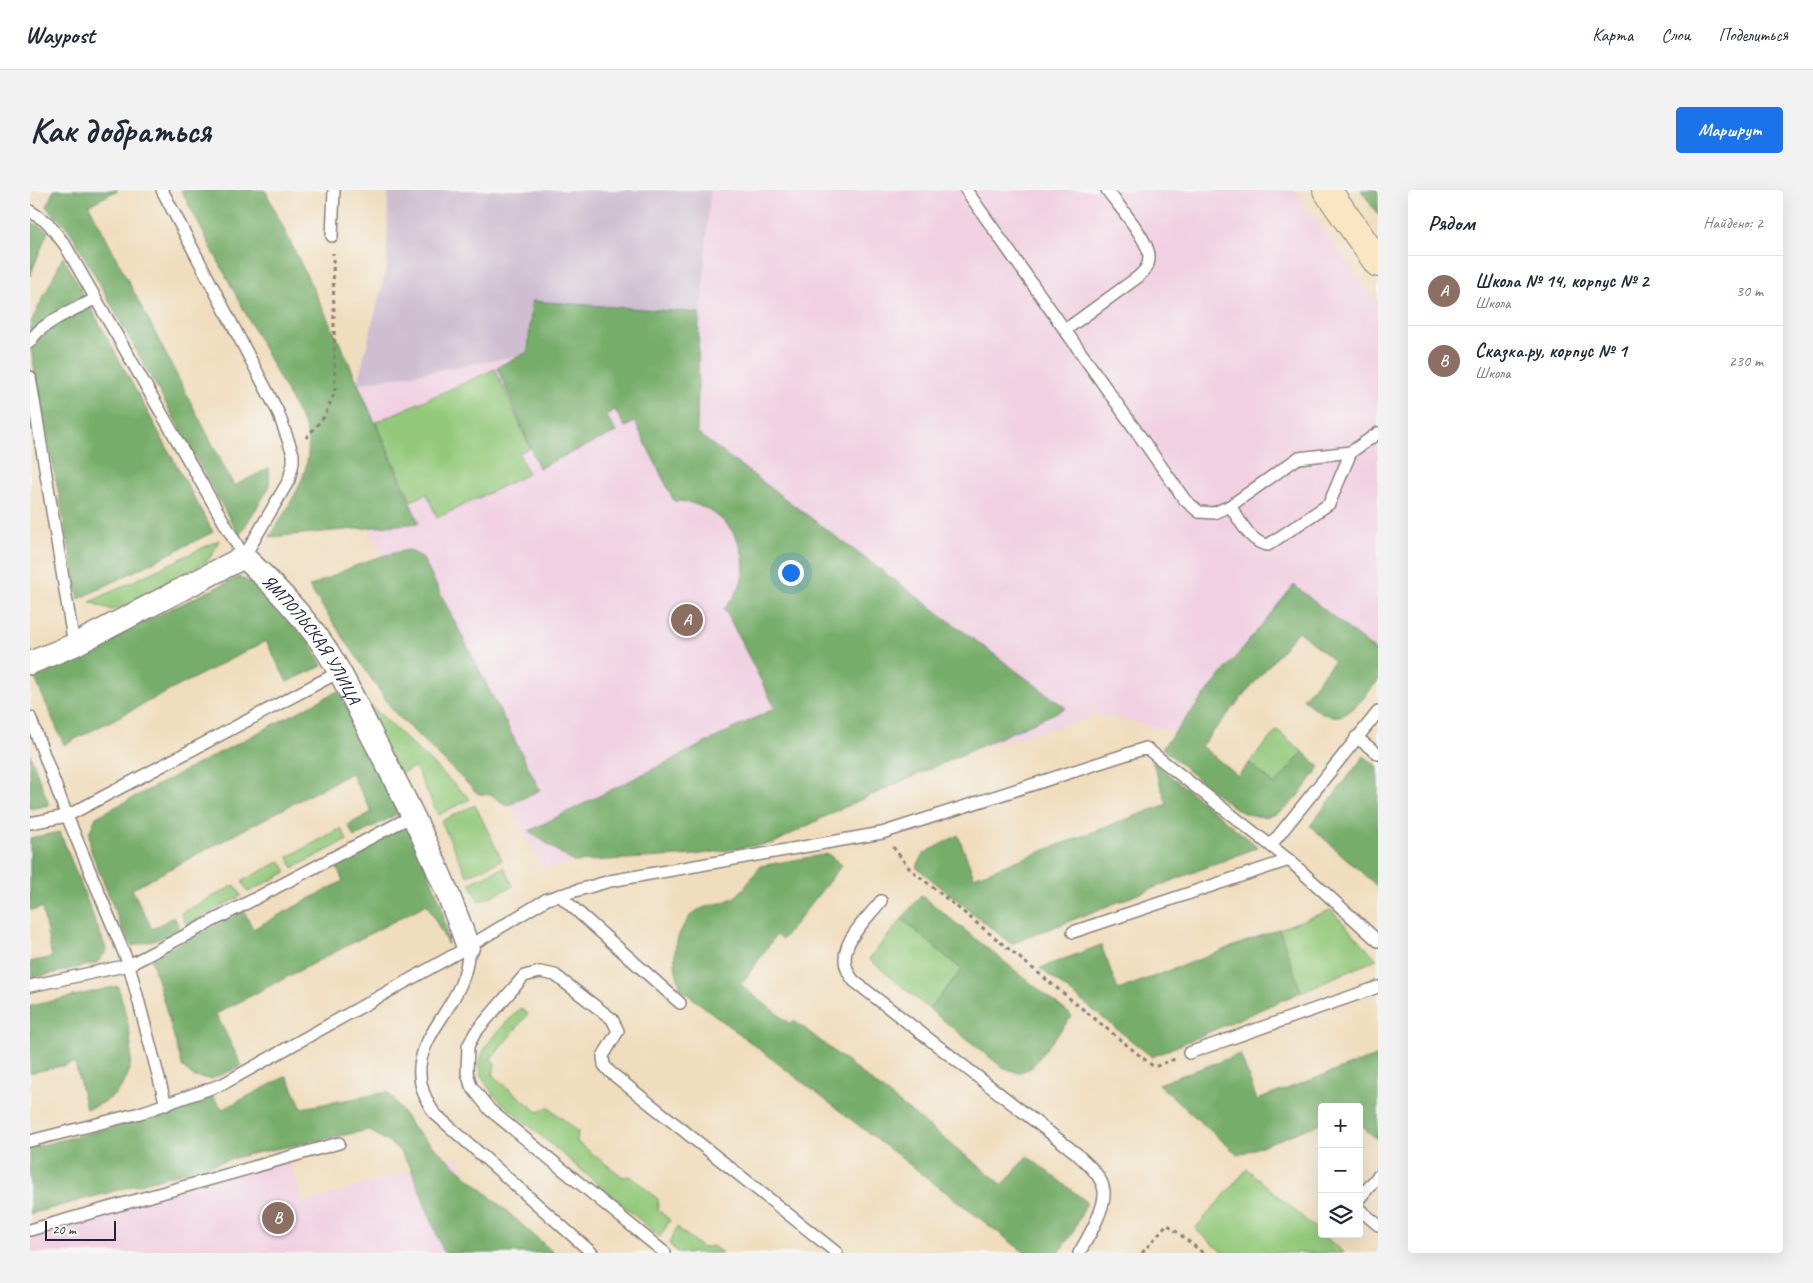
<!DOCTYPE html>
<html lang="ru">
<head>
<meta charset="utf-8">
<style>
	:root { --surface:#fff; --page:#f2f2f3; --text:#1f2937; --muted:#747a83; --line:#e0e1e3; --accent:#1a73e8 }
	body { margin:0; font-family:Caveat,sans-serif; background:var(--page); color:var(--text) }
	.controls { position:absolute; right:15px; bottom:15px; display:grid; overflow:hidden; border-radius:5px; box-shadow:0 5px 20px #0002 }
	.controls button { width:45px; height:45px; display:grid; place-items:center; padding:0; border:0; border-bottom:1px solid var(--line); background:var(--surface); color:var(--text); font:25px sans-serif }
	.scale { position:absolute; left:15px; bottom:12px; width:71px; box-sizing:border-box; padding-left:5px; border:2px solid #22223b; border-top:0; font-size:14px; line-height:18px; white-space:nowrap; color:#22223b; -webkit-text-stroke:4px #f6f6f2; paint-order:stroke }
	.you { position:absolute; left:760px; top:382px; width:18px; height:18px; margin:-12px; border:4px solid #fff; border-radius:50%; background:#1a73e8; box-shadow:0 0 0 8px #1a73e833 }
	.badge { display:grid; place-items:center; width:32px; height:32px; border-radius:50%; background:var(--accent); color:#fff; font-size:16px; font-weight:700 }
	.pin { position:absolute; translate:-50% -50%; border:2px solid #fff; box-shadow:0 1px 5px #0006 }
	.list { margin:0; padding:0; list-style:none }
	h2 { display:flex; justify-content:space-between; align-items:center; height:65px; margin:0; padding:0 20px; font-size:21px }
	h2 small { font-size:16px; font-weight:400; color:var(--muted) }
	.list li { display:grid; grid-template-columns:32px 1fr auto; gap:15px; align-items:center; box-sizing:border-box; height:70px; padding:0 20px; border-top:1px solid var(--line) }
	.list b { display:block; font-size:19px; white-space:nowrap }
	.list p { margin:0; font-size:16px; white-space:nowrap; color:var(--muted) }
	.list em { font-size:16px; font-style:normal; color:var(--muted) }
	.icon { flex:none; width:28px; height:28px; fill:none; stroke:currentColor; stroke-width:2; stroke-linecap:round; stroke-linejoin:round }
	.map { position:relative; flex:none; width:1348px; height:1063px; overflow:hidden; border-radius:5px }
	header { display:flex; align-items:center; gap:30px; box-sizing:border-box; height:70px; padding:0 25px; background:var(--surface); border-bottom:1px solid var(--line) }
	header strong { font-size:24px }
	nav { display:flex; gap:28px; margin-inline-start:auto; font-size:18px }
	.intro { display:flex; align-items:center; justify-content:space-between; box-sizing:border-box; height:120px; padding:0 30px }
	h1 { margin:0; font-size:35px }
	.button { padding:12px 22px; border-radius:5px; background:var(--accent); color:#fff; font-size:18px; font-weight:700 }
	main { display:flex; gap:30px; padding:0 30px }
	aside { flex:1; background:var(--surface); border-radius:5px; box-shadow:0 5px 20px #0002 }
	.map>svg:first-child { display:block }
	.built { fill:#f1d0e2 }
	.industrial { fill:#cebed0 }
	.green { fill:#94c97b; stroke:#5b765b }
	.forest { fill:#77ad6b; stroke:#4c6853 }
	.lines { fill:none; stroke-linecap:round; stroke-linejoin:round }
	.service-casing { stroke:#89807c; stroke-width:14 }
	.minor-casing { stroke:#89807c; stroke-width:25 }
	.secondary-casing { stroke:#89807c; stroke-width:30 }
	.path { stroke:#89807c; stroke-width:3; stroke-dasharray:4 4; stroke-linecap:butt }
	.service { stroke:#fff; stroke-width:11 }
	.minor { stroke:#fff; stroke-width:22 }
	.secondary { stroke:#fbe6c4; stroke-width:28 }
	.labels { text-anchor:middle; stroke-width:4; stroke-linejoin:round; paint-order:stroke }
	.street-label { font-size:18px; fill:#22223b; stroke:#f6f6f2 }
</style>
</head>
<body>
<header>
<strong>Waypost</strong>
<nav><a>Карта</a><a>Слои</a><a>Поделиться</a></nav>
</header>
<div class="intro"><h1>Как добраться</h1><a class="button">Маршрут</a></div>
<main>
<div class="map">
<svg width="1348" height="1063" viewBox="0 0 1348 1063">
	<rect width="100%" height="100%" fill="#f6f6f2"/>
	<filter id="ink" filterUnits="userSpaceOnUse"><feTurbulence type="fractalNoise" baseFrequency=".02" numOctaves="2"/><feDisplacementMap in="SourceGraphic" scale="10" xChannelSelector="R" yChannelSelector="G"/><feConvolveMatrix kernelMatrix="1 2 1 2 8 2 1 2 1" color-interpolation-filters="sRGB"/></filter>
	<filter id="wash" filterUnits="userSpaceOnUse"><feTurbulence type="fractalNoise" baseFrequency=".0096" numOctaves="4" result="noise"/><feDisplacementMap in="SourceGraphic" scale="20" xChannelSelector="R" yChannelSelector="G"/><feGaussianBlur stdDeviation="1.12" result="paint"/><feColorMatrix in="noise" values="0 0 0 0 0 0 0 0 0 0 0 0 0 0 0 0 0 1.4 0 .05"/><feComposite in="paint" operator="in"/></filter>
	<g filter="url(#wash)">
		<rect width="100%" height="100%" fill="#f0ddbd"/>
		<g class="built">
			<polygon points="680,0 1265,0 1348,114 1348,475 1272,416 1162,546 1058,522 857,379 1063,527 514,680 336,333 327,194 671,134"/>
			<polygon points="429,966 451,1063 0,1063 0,1043 259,969 274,1013"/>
		</g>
		<polygon class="industrial" points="358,0 680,0 671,134 327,194 357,76"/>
		<g class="green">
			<polygon points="465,179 500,258 489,263 498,284 407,328 397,304 381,311 346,232"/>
			<polygon points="189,350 183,364 177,371 93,417 82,420 60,412"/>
			<polygon points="320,496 440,609 408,625 385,577 367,585"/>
			<polygon points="1247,540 1273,562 1245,595 1219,573"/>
			<polygon points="445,615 472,670 437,686 411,631"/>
			<polygon points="311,638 317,650 263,678 258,667"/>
			<polygon points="251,671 257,682 218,702 212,691"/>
			<polygon points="474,677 483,696 449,712 440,693"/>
			<polygon points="205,695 211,706 157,735 151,723"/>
			<polygon points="1301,720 1347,769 1271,802 1249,739"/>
			<polygon points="872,729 932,780 899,819 839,769"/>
			<path d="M490,818L498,824L461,869L465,873L463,886L508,922L518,917L548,941L547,952L593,987L601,986L628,1009V1020L640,1030L630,1047L469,910C429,870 461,850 490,818Z"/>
			<polygon points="1217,979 1314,1063 1193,1063 1165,1039"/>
			<polygon points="647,1037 672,1058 683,1056 692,1063 649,1063 639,1054"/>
		</g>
		<g class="forest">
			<polygon points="24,0 88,0 59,15 204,296 239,278 239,298 209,346 43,46 36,36 16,17"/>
			<path d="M151,0H235L315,164L389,333L240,347C260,311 286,282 276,239Z"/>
			<polygon points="1331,0 1348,0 1348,25"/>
			<polygon points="0,31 18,41 0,86"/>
			<polygon points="33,67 183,342 49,409 0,155 0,134"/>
			<path d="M502,111L669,123L667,243L1036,518L806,621L744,653L665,665L543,672L499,641L745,518L694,418C739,377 700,311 644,311L605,232L595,237L585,220L576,225L586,242L509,278L467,177L498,162Z"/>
			<path d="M379,360L392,367L510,600L477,616L462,605L448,604L364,522L279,397C311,382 343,365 379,360Z"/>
			<polygon points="209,387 245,405 270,431 292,476 257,492 236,451 34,555 3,484"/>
			<path d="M1264,395L1348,463V491C1321,522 1310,543 1273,509L1304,471L1268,441L1171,556L1208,586L1219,573L1245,595L1273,562L1290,577C1278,592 1264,616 1246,624C1236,628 1222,627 1212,622C1188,609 1155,577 1132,558Z"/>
			<polygon points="308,501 373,621 324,647 318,635 342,622 321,583 102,699 122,739 144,727 150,738 129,749 102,756 91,736 61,661 59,643 66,627"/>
			<polygon points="0,564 19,615 0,619"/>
			<polygon points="1334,566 1348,577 1348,697 1280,636"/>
			<polygon points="1122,571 1228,657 981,754 886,677 895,663 928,645 944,687 1137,614"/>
			<polygon points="379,632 412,717 418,755 397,714 186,824 212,876 181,889 164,887 153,878 121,768 214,721 223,739 313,691 305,673"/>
			<polygon points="30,642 77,761 67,773 3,788 0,772 22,767 12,718 0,720 0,648"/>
			<path d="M798,664L812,675L753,749L746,745L711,795L760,834L764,830L973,995L997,966L1057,1012L1042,1044L1028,1063H995L652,800C643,779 641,756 654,735C657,731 660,725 663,723C676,714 693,715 706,706C715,699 723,686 730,676Z"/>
			<polygon points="891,705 1042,826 1001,878 988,883 972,877 899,819 932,780 872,729"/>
			<polygon points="1249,739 1271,802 1122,867 1010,778 1071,755 1088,800"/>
			<path d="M88,796C101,843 120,902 56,919L45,873L0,883V816Z"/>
			<polygon points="1210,864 1227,910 1348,865 1348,950 1329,934 1329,917 1292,917 1292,933 1208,965 1128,894"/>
			<polygon points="257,886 272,918 358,902 385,940 524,1063 414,1063 380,976 367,958 339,940 216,965 0,1024 0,958 135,924 181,905 193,919"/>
		</g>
	</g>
	<g filter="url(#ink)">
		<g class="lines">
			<g class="service-casing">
				<g id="service">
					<polyline points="936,0 1155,310 1169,322 1184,323 1200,316 1268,268 1321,262 1348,243"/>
					<polyline points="0,21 18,33 35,55 214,367 259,290 263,273 263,264 248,222 132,0"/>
					<polyline points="302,46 304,0"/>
					<path d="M1035,140L1108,87C1114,81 1119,77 1119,67C1120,51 1087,14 1077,0"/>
					<path d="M0,152C8,134 48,118 65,109"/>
					<polyline points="0,187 44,455"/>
					<path d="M1200,316C1210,330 1220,353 1238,355L1299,314L1321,262"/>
					<polyline points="0,527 37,626 99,775 136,915"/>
					<polyline points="1326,547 1348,564"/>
					<polyline points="0,633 37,626 309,482"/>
					<polyline points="1241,655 1348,522"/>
					<polyline points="529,705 650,813"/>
					<path d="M851,711C832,735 799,761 824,791L1046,963C1056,973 1072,985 1074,1001C1076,1018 1058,1048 1049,1063"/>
					<polyline points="1043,742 1259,670"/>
					<path d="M438,757C441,824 357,853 404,923L562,1063"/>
					<polyline points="0,796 99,775 384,625"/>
					<polyline points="1159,863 1348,797"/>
					<polyline points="0,951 110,923 193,894 438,757 517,709 580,691 852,643 1116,558 1259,670 1348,751"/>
					<polyline points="1329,1009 1348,986"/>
					<polyline points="1329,1019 1348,1035"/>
					<polyline points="0,1040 309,953"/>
					<polyline points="635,1063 460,920 441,896 437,882 438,856 445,843 494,786 510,782 525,785 582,829 588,841 573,866 574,875 580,882 807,1063"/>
				</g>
			</g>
			<g class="minor-casing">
				<g id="minor">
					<path id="s1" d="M0,473L44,455L214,367C240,391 264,416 286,445C307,473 323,508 339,540C377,612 411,679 438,757"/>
				</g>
			</g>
			<g class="secondary-casing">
				<polyline id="secondary" points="1297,0 1348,73"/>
			</g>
			<g class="path">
				<polyline points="276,248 294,227 305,202 303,63"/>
				<polyline points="863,657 879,678 1124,877 1145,869"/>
				<polyline points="1112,1063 1137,1034 1173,1063"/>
			</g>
			<use href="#service" class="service"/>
			<use href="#minor" class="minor"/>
			<use href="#secondary" class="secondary"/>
		</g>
	</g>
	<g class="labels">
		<g class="street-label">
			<text dy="6" stroke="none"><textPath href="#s1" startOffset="346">ЯМПОЛЬСКАЯ УЛИЦА</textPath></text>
		</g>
	</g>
</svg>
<div class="controls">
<button>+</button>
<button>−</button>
<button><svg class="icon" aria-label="layers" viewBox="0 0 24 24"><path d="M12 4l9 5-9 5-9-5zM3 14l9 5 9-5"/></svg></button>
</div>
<div class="scale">20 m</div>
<div class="you"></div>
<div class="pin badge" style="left:657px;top:430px;background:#8d6e63">A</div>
<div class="pin badge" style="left:248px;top:1028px;background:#8d6e63">B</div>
</div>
<aside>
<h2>Рядом<small>Найдено: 2</small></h2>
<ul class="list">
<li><span class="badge" style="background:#8d6e63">A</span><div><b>Школа № 14, корпус № 2</b><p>Школа</p></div><em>30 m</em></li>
<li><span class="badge" style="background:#8d6e63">B</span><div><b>Сказка.ру, корпус № 1</b><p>Школа</p></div><em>230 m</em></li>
</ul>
</aside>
</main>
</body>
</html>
